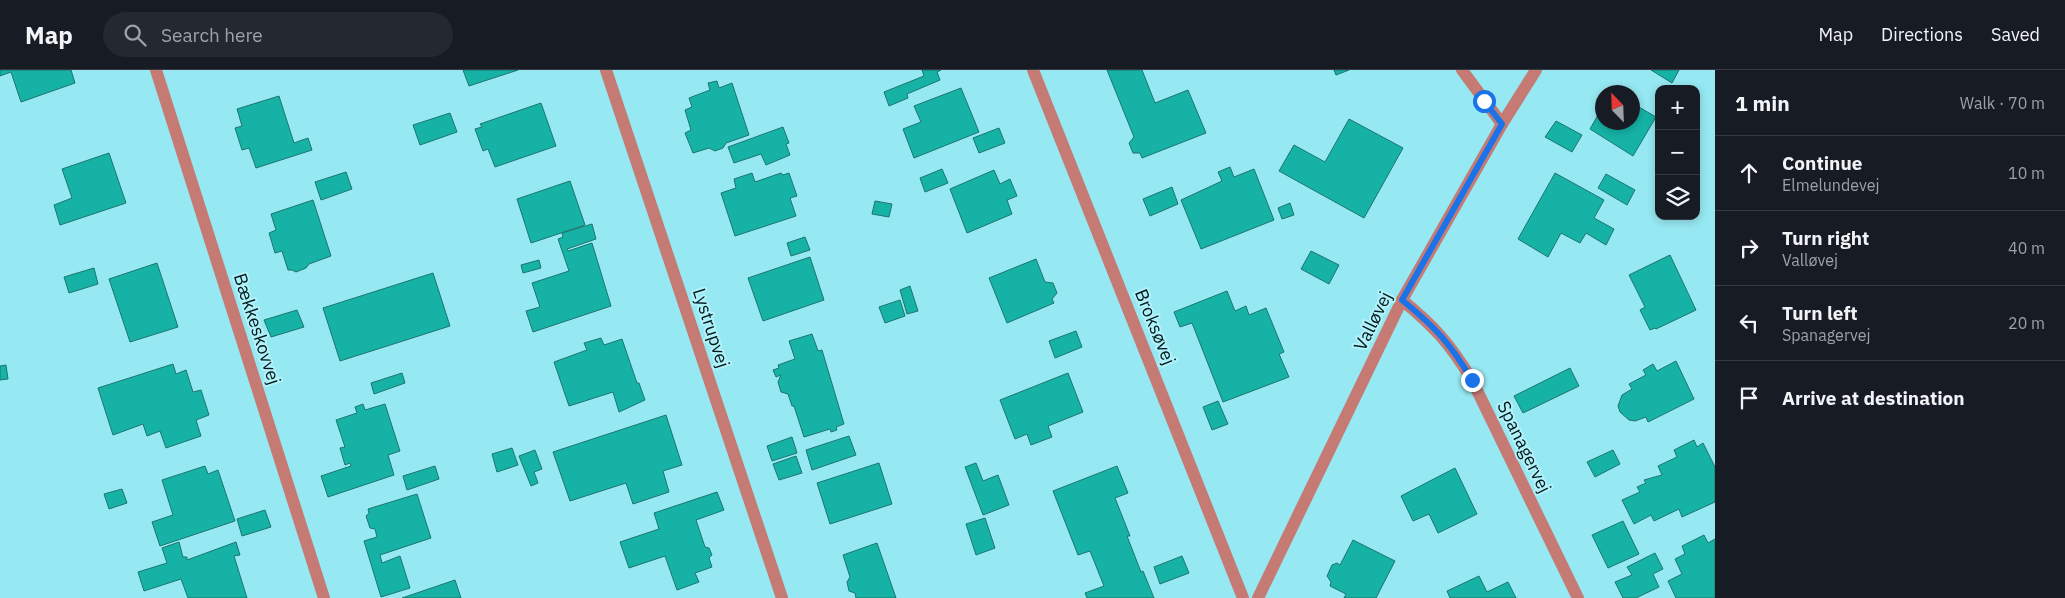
<!DOCTYPE html>
<html lang="en">
<head>
<meta charset="utf-8">
<style>
	:root { --surface:#171b24; --page:#242831; --text:#f1f3f6; --muted:#9ea1a6; --line:#363941 }
	body { margin:0; font-family:"IBM Plex Sans",sans-serif; background:var(--page); color:var(--text) }
	.controls { position:absolute; right:15px; top:15px; display:grid; overflow:hidden; border-radius:10px; box-shadow:0 2px 8px #0003 }
	.controls button { width:45px; height:45px; display:grid; place-items:center; padding:0; border:0; border-bottom:1px solid var(--line); background:var(--surface); color:var(--text); font:25px sans-serif }
	.compass { position:absolute; left:1595px; top:15px; width:45px; height:45px; border-radius:50%; background:var(--surface); box-shadow:0 2px 8px #0003; rotate:337deg }
	.stop { position:absolute; width:15px; height:15px; margin:-11px; border:4px solid #1a73e8; border-radius:50%; background:#fff }
	.stop.end { background:#1a73e8; border-color:#fff; box-shadow:0 1px 5px #0008 }
	.list { margin:0; padding:0; list-style:none }
	h2 { display:flex; justify-content:space-between; align-items:center; height:65px; margin:0; padding:0 20px; font-size:21px }
	h2 small { font-size:16px; font-weight:400; color:var(--muted) }
	.list li { display:grid; grid-template-columns:32px 1fr auto; gap:15px; align-items:center; box-sizing:border-box; height:75px; padding:0 20px; border-top:1px solid var(--line) }
	.list b { display:block; font-size:19px; white-space:nowrap }
	.list p { margin:0; font-size:16px; white-space:nowrap; color:var(--muted) }
	.list em { font-size:16px; font-style:normal; color:var(--muted) }
	.icon { flex:none; width:28px; height:28px; fill:none; stroke:currentColor; stroke-width:2; stroke-linecap:round; stroke-linejoin:round }
	.map { position:relative; flex:none; width:1715px; height:528px; overflow:hidden }
	header { display:flex; align-items:center; gap:30px; box-sizing:border-box; height:70px; padding:0 25px; background:var(--surface); border-bottom:1px solid var(--line) }
	header strong { font-size:24px }
	nav { display:flex; gap:28px; margin-inline-start:auto; font-size:18px }
	.search { width:350px; height:45px; background:var(--page); display:flex; align-items:center; gap:12px; box-sizing:border-box; padding:0 18px; border-radius:28px; color:var(--muted); font-size:19px }
	main { display:flex }
	aside { flex:1; background:var(--surface) }
	.map>svg:first-child { display:block }
	.building { fill:#16b2a6; stroke:#1d766d }
	.lines { fill:none; stroke-linecap:round; stroke-linejoin:round }
	.street { stroke:#c57b74; stroke-width:12 }
	.route { stroke:#1a73e8; stroke-width:6 }
	.labels { text-anchor:middle; stroke-width:4; stroke-linejoin:round; paint-order:stroke }
	.street-label { font-size:18px; fill:#00181b; stroke:#b2f2fa }
</style>
</head>
<body>
<header>
<strong>Map</strong>
<div class="search"><svg class="icon" aria-label="search" viewBox="0 0 24 24"><circle cx="10" cy="10" r="6"/><path d="M15 15l6 6"/></svg>Search here</div>
<nav><a>Map</a><a>Directions</a><a>Saved</a></nav>
</header>
<main>
<div class="map">
<svg width="1715" height="528" viewBox="0 0 1715 528">
	<rect width="100%" height="100%" fill="#96e8f2"/>
	<g class="building">
		<polygon points="0,0 71,0 75,13 21,32 11,2 0,6"/>
		<polygon points="463,0 518,0 469,16"/>
		<polygon points="922,0 941,0 937,2 940,10 907,24 908,28 889,36 884,22 924,6"/>
		<polygon points="1107,0 1142,0 1155,33 1188,20 1206,63 1142,88 1140,83 1133,83 1129,73 1134,67"/>
		<polygon points="1334,0 1349,0 1336,5"/>
		<polygon points="1651,0 1679,0 1672,13"/>
		<polygon points="717,11 719,18 732,13 749,65 726,73 723,78 715,81 709,78 693,83 685,63 691,60 685,40 692,37 689,28 710,20 708,13"/>
		<polygon points="961,18 979,62 914,88 903,59 921,52 914,36"/>
		<polygon points="279,26 294,73 308,68 312,80 256,98 249,78 242,80 235,58 242,56 237,39"/>
		<polygon points="541,33 556,76 495,97 488,79 483,81 475,59 482,57 480,54"/>
		<polygon points="1632,33 1656,47 1633,86 1590,59 1602,38 1602,52 1632,52"/>
		<polygon points="450,43 457,62 420,75 413,55"/>
		<polygon points="1349,49 1403,78 1364,148 1279,101 1294,75 1325,92"/>
		<polygon points="1556,51 1582,65 1572,82 1545,67"/>
		<polygon points="783,57 789,73 786,74 790,85 766,95 761,84 734,93 728,77"/>
		<polygon points="999,58 1005,73 979,83 973,68"/>
		<polygon points="109,83 126,133 60,155 54,135 72,128 62,99"/>
		<polygon points="1230,97 1234,107 1254,99 1274,150 1201,179 1181,130 1222,111 1218,102"/>
		<polygon points="942,99 948,113 925,122 920,108"/>
		<polygon points="994,100 1000,114 1010,109 1017,126 1007,130 1012,144 967,163 950,119"/>
		<polygon points="346,102 352,119 321,130 315,112"/>
		<polygon points="752,103 755,112 781,103 783,105 789,103 797,126 790,128 796,146 735,166 721,123 736,118 734,109"/>
		<polygon points="1555,103 1604,130 1594,148 1614,159 1606,175 1586,163 1580,173 1561,163 1548,187 1518,169"/>
		<polygon points="1606,104 1635,120 1627,135 1598,118"/>
		<polygon points="570,111 585,155 531,173 517,129"/>
		<polygon points="1172,117 1178,134 1150,146 1143,129"/>
		<polygon points="313,130 331,186 309,194 306,198 296,202 292,200 288,200 282,181 275,183 269,163 276,160 271,144"/>
		<polygon points="875,131 892,134 889,147 872,144"/>
		<polygon points="1290,133 1294,145 1282,149 1278,138"/>
		<polygon points="592,154 596,169 567,179 568,181 592,173 611,236 533,262 526,241 540,237 532,213 569,201 558,169 563,167 562,163"/>
		<polygon points="805,167 810,180 791,186 787,173"/>
		<polygon points="1311,181 1339,195 1329,214 1301,199"/>
		<polygon points="1670,185 1696,240 1656,259 1655,258 1650,260 1640,240 1645,237 1629,205"/>
		<polygon points="810,187 824,230 763,251 748,208"/>
		<polygon points="1036,189 1045,212 1053,213 1057,223 1052,229 1054,233 1007,253 989,208"/>
		<polygon points="539,190 541,198 523,203 521,195"/>
		<polygon points="157,193 178,257 130,272 109,209"/>
		<polygon points="94,198 98,214 69,223 64,207"/>
		<polygon points="433,203 450,256 340,291 323,238"/>
		<polygon points="910,216 918,241 907,244 900,220"/>
		<polygon points="1227,221 1235,241 1246,236 1249,245 1266,238 1284,282 1279,284 1289,307 1223,332 1192,253 1180,257 1174,242"/>
		<polygon points="900,230 905,246 885,253 879,237"/>
		<polygon points="297,240 304,257 271,267 264,250"/>
		<polygon points="1076,261 1082,277 1055,288 1049,271"/>
		<polygon points="812,264 818,281 822,280 844,354 836,357 837,360 831,362 830,359 804,367 794,336 792,336 788,324 781,322 778,312 781,305 776,307 773,300 779,298 778,295 795,289 789,271"/>
		<polygon points="601,268 604,275 622,269 637,313 639,313 645,330 619,342 613,322 569,336 554,292 587,280 584,273"/>
		<polygon points="1676,291 1694,329 1648,352 1646,347 1635,351 1629,350 1620,342 1618,336 1622,325 1632,319 1629,314 1646,305 1643,300 1653,294 1657,301"/>
		<polygon points="173,294 176,304 186,300 193,322 201,320 209,345 196,350 201,366 166,378 160,361 147,366 143,354 113,365 98,318"/>
		<polygon points="6,295 8,309 0,310 0,296"/>
		<polygon points="1570,298 1579,316 1523,343 1514,326"/>
		<polygon points="402,303 405,313 374,324 371,313"/>
		<polygon points="1068,303 1083,342 1048,356 1052,367 1031,375 1027,364 1015,369 1000,330"/>
		<polygon points="1218,331 1228,354 1212,360 1203,337"/>
		<polygon points="363,334 365,340 385,334 400,381 388,385 394,405 328,427 321,406 351,396 350,393 345,395 340,378 345,377 336,350 357,343 355,337"/>
		<polygon points="666,345 682,395 663,401 669,422 633,434 626,413 570,431 553,382"/>
		<polygon points="849,366 856,385 812,400 806,380"/>
		<polygon points="792,367 797,383 772,391 767,376"/>
		<polygon points="1694,370 1697,377 1703,373 1715,397 1715,432 1682,447 1679,439 1654,451 1651,445 1634,454 1622,430 1640,422 1637,417 1646,413 1644,410 1662,405 1658,396 1677,387 1674,380"/>
		<polygon points="512,378 518,395 497,402 492,384"/>
		<polygon points="535,380 542,399 534,402 538,413 531,416 519,386"/>
		<polygon points="1613,380 1620,394 1595,407 1587,392"/>
		<polygon points="796,386 802,403 779,410 773,394"/>
		<polygon points="879,393 892,434 830,454 817,413"/>
		<polygon points="976,393 983,411 998,405 1009,435 983,445 965,397"/>
		<polygon points="205,396 208,404 218,400 235,451 160,476 152,452 173,445 162,410"/>
		<polygon points="435,396 439,409 407,420 403,406"/>
		<polygon points="1117,396 1128,423 1115,428 1130,466 1127,466 1141,502 1143,501 1154,528 1087,528 1085,523 1104,516 1090,481 1078,485 1053,421"/>
		<polygon points="1455,398 1477,444 1438,463 1429,444 1413,451 1401,426"/>
		<polygon points="122,419 127,433 109,439 104,424"/>
		<polygon points="717,422 724,440 696,450 705,477 709,478 712,485 709,488 712,497 695,503 699,512 677,520 665,486 629,498 620,472 659,459 654,443"/>
		<polygon points="417,424 431,468 380,485 382,493 400,486 410,518 381,527 364,471 377,467 375,459 370,458 366,446 369,443 368,439"/>
		<polygon points="265,440 271,457 242,466 237,449"/>
		<polygon points="985,448 995,478 976,485 966,454"/>
		<polygon points="1623,451 1639,484 1608,498 1592,465"/>
		<polygon points="1704,465 1708,473 1715,469 1715,528 1676,528 1668,511 1682,504 1675,489 1685,484 1682,476"/>
		<polygon points="1353,470 1395,491 1376,528 1344,528 1346,524 1330,516 1331,512 1327,506 1332,495 1337,493 1340,495"/>
		<polygon points="179,472 183,487 187,487 187,490 236,472 240,485 234,486 247,528 188,528 181,509 144,521 138,502 167,493 162,478"/>
		<polygon points="877,473 896,528 856,528 855,523 849,521 847,512 850,507 843,485"/>
		<polygon points="1655,483 1663,499 1653,504 1659,517 1636,528 1623,528 1615,512 1632,505 1627,497"/>
		<polygon points="1182,486 1189,503 1160,514 1154,497"/>
		<polygon points="1479,506 1487,522 1508,512 1516,528 1450,528 1447,521"/>
		<polygon points="455,510 461,528 402,528"/>
	</g>
	<g class="lines">
		<g class="street">
			<polyline points="156,0 324,528"/>
			<polyline points="606,0 782,528"/>
			<polyline points="1033,0 1243,528"/>
			<polyline points="1462,0 1502,54"/>
			<path d="M1402,230C1435,257 1450,274 1472,310L1578,528"/>
			<polyline points="1258,528 1402,230 1502,54 1536,0"/>
		</g>
	</g>
	<g class="lines">
		<path class="route" d="M1472,310C1450,273 1435,257 1402,230L1502,54L1484,31"/>
	</g>
	<g class="labels">
		<g class="street-label">
			<text transform="translate(1373 251) rotate(-64)" y="6">Valløvej</text>
			<text transform="translate(1155 257) rotate(68)" y="6">Broksøvej</text>
			<text transform="translate(711 258) rotate(72)" y="6">Lystrupvej</text>
			<text transform="translate(257 259) rotate(72)" y="6">Bækkeskovvej</text>
			<text transform="translate(1524 377) rotate(64)" y="6">Spanagervej</text>
		</g>
	</g>
</svg>
<div class="controls">
<button>+</button>
<button>−</button>
<button><svg class="icon" aria-label="layers" viewBox="0 0 24 24"><path d="M12 4l9 5-9 5-9-5zM3 14l9 5 9-5"/></svg></button>
</div>
<svg class="compass" viewBox="-18 -18 36 36"><path d="M0-13l5 13h-10z" fill="#e53935"/><path d="M0 13l5-13h-10z" fill="#9ea1a6"/></svg>
<div class="stop" style="left:1484px;top:31px"></div>
<div class="stop end" style="left:1472px;top:310px"></div>
</div>
<aside>
<h2>1 min<small>Walk · 70 m</small></h2>
<ul class="list">
<li><svg class="icon" aria-label="ahead" viewBox="0 0 24 24"><path d="M12 20V5M6 11l6-6 6 6"/></svg><div><b>Continue</b><p>Elmelundevej</p></div><em>10 m</em></li>
<li><svg class="icon" aria-label="right" viewBox="0 0 24 24"><path d="M7 20v-9h11M14 6l5 5-5 5"/></svg><div><b>Turn right</b><p>Valløvej</p></div><em>40 m</em></li>
<li><svg class="icon" aria-label="left" viewBox="0 0 24 24"><path d="M17 20v-9H6M10 6l-5 5 5 5"/></svg><div><b>Turn left</b><p>Spanagervej</p></div><em>20 m</em></li>
<li><svg class="icon" aria-label="arrive" viewBox="0 0 24 24"><path d="M6 21V4h12l-3 4 3 4H6"/></svg><div><b>Arrive at destination</b></div></li>
</ul>
</aside>
</main>
</body>
</html>
